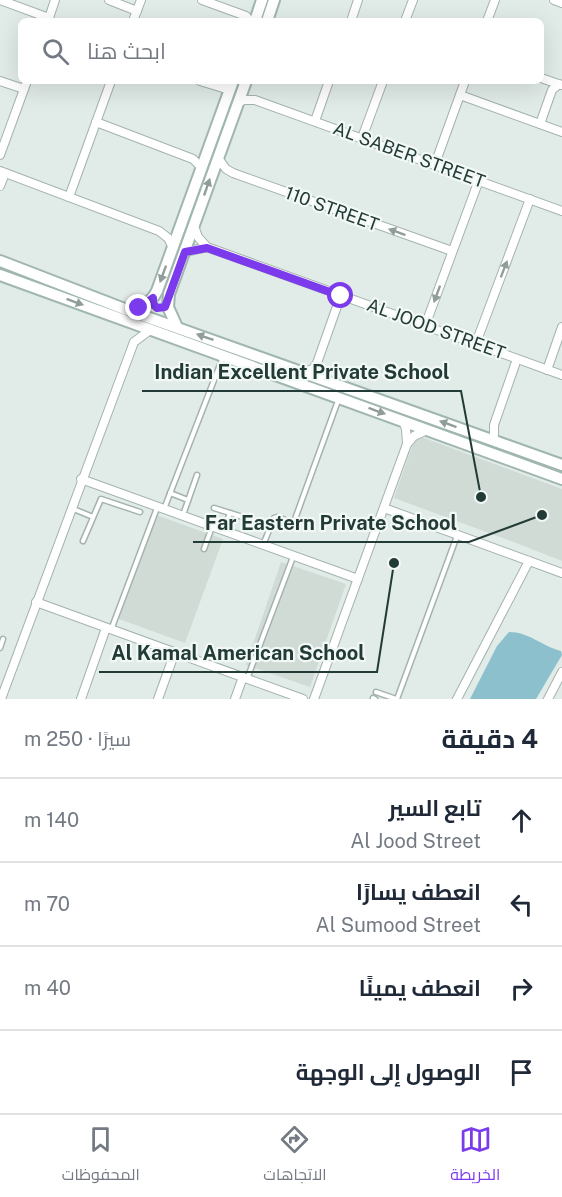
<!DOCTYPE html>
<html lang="ar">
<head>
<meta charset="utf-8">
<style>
	:root { --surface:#fff; --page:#f6f6f7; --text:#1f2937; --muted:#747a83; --line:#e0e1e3; --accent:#7c3aed }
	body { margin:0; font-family:"Public Sans",Cairo,sans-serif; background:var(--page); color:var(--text); direction:rtl }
	.stop { position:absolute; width:18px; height:18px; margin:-14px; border:4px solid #7c3aed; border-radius:50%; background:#fff }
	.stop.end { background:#7c3aed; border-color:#fff; box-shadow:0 2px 6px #0008 }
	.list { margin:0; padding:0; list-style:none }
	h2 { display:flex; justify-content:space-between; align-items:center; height:78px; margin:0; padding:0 24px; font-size:26px }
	h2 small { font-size:20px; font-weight:400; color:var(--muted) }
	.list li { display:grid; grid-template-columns:39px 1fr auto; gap:18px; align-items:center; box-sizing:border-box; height:84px; padding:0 24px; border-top:2px solid var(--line) }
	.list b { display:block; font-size:22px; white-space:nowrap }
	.list p { margin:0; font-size:20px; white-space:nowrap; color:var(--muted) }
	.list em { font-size:20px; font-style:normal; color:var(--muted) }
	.icon { flex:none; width:33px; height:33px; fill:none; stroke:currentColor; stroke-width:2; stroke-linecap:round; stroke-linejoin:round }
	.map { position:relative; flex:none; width:562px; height:699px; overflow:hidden; direction:ltr }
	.search { position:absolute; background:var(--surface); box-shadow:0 6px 24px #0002; left:18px; right:18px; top:18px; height:66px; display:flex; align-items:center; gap:15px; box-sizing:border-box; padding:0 21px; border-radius:9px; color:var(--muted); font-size:22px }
	.sheet { height:414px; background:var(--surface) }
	nav { display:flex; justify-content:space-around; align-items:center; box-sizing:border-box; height:84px; border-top:2px solid var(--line); background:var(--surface); font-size:16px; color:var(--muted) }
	nav a { display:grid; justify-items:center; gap:3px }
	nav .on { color:var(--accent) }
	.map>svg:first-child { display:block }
	.built { fill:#d0dbd6 }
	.water { fill:#8cc0cd }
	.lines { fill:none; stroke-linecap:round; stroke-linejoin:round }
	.lane-casing { stroke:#a4b3ae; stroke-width:7 }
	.street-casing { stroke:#a4b3ae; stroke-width:10 }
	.secondary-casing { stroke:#a0b6b0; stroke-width:14 }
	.lane { stroke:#fff; stroke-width:4 }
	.street { stroke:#fff; stroke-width:8 }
	.secondary { stroke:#fff; stroke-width:10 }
	.oneway { fill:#909d9a }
	.route { stroke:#7c3aed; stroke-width:8 }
	.labels { text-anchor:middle; stroke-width:4.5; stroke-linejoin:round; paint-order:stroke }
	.street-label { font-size:18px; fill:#223b36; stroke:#f2f8f5 }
	.leader { fill:none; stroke:#223b36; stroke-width:2 }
	.callout-dot { fill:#223b36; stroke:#f2f8f5; stroke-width:2 }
	.callout-label { font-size:20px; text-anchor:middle; font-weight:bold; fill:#223b36; stroke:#f2f8f5; stroke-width:4.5; stroke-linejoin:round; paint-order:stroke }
</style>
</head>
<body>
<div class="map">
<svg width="562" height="699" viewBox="0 0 562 699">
	<rect width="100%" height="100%" fill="#e1ebe7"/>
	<g class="built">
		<polygon points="416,435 562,489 562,561 511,541 394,498"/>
		<polygon points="156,515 223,539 185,643 119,619"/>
		<polygon points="281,562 346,584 310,687 246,665"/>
	</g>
	<path class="water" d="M509,632C529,632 542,646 561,651L562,655L536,699H470L497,646Z"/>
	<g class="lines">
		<g class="lane-casing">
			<g id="lane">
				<polyline points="170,493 188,500"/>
				<polyline points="71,508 93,517"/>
				<polyline points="214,508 246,518"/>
				<polyline points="164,509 223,357"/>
				<polyline points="183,515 197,475"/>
				<polyline points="224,529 230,513"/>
				<polyline points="83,541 101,499 140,512"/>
				<polyline points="263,545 274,518 277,517 291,522 295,519 339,398"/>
				<polyline points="204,549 212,527"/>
				<polyline points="111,630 157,508"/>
				<polyline points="0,648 3,639"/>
				<polyline points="247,679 293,557"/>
				<polyline points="376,692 396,699"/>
				<polyline points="373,698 375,699"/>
				<polyline points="397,699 457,536"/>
			</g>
		</g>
		<g class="street-casing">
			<g id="street">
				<polyline points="0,0 49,18"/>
				<polyline points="109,0 137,11"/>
				<polyline points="202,0 246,16 250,21"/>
				<polyline points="554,0 562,3"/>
				<polyline points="48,21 55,0"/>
				<polyline points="133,21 141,0"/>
				<polyline points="351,21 358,0"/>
				<polyline points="405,21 413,0"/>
				<polyline points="487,21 495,0"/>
				<polyline points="541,78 561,85"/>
				<polyline points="0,81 24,89"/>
				<polyline points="200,81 223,88 231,87"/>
				<polyline points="460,95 562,132"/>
				<polyline points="238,103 244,100 255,100 562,211"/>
				<polyline points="315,121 329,81"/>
				<polyline points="96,122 193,159 202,168"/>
				<polyline points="540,124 552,90 559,84"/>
				<polyline points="362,138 383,81"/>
				<polyline points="0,155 27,81"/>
				<polyline points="218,158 226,169 233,173 452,251"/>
				<polyline points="435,164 465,81"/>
				<polyline points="0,171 159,231 168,238 173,248"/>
				<polyline points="0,186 5,173"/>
				<polyline points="69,197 111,81"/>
				<polyline points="194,226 198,237 207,247"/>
				<polyline points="185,252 207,247 562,375"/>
				<polyline points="425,326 479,180"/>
				<polyline points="476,343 530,199"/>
				<polyline points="547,370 562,327"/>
				<polyline points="304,372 313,369 317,363 341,295"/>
				<polyline points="494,441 494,425 517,359"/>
				<polyline points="407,444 414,436 427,430"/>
				<polyline points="81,479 358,579"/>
				<polyline points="384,508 562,573"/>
				<polyline points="36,602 303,699"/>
				<polyline points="1,699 134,342 150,330"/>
				<polyline points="81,699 106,628"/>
				<polyline points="158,699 175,652"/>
				<polyline points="235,699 243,677"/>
				<polyline points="314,699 407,444 406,429 403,421"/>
				<polyline points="457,699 529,561"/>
				<polyline points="548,699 562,672"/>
			</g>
		</g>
		<g class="secondary-casing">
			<g id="secondary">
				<polyline points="255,21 262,0"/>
				<polyline points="267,21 274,0"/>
				<polyline points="0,261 127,310 562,465"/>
				<polyline points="0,275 562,479"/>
				<path d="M127,310C141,309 151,303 157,291L233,81"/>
				<polyline points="177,327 168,307 169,294 246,81"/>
			</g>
		</g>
		<use href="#lane" class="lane"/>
		<use href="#street" class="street"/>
		<use href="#secondary" class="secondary"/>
	</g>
	<defs><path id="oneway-solid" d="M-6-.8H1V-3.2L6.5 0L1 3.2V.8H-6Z" transform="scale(1.5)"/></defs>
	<g class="oneway">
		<use href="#oneway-solid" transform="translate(207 187) rotate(-71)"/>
		<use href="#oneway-solid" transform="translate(397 232) rotate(-160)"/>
		<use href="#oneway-solid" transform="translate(504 269) rotate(-69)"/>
		<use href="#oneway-solid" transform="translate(163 274) rotate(110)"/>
		<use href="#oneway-solid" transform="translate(437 294) rotate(110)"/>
		<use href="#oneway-solid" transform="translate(75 302) rotate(20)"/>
		<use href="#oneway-solid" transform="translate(205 337) rotate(-161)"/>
		<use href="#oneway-solid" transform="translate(377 411) rotate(20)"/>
		<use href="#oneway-solid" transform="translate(448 424) rotate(-160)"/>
	</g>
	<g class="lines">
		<polyline class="route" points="139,308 153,298 153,304 157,308 165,307 185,252 207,248 341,296"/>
	</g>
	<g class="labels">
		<g class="street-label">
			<text transform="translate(409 155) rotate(20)" y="6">AL SABER STREET</text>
			<text transform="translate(332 209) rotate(20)" y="6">110 STREET</text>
			<text transform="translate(436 329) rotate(20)" y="6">AL JOOD STREET</text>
		</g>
	</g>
	<path class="leader" d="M481 497L461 391H142M542 515L469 542H193M394 563L377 672H99"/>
	<g class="callout-dot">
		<circle cx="481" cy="497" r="6"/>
		<circle cx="542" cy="515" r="6"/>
		<circle cx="394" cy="563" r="6"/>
	</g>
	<g class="callout-label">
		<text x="302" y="379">Indian Excellent Private School</text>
		<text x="331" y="530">Far Eastern Private School</text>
		<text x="238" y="660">Al Kamal American School</text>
	</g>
</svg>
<div class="stop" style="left:341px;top:296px"></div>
<div class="stop end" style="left:139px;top:308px"></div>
<div class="search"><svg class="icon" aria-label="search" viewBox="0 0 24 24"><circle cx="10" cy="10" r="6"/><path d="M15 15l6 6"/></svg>ابحث هنا</div>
</div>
<section class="sheet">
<h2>4 دقيقة<small>سيرًا · 250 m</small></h2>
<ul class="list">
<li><svg class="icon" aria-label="ahead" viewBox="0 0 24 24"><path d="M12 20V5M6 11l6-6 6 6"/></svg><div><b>تابع السير</b><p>Al Jood Street</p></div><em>140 m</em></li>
<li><svg class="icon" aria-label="left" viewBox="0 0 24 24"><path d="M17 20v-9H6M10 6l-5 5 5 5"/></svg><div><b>انعطف يسارًا</b><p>Al Sumood Street</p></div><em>70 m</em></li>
<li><svg class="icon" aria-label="right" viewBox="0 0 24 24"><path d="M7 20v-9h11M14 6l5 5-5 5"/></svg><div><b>انعطف يمينًا</b></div><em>40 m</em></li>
<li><svg class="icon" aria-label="arrive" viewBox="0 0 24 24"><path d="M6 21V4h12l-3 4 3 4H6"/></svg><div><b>الوصول إلى الوجهة</b></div></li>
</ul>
</section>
<nav>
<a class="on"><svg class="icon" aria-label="map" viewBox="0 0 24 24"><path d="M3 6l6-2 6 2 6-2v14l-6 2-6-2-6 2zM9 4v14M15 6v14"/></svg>الخريطة</a>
<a><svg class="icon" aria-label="directions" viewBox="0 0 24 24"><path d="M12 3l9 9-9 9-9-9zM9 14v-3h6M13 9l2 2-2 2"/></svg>الاتجاهات</a>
<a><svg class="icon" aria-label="saved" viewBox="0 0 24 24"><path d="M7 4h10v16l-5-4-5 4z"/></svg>المحفوظات</a>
</nav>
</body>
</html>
